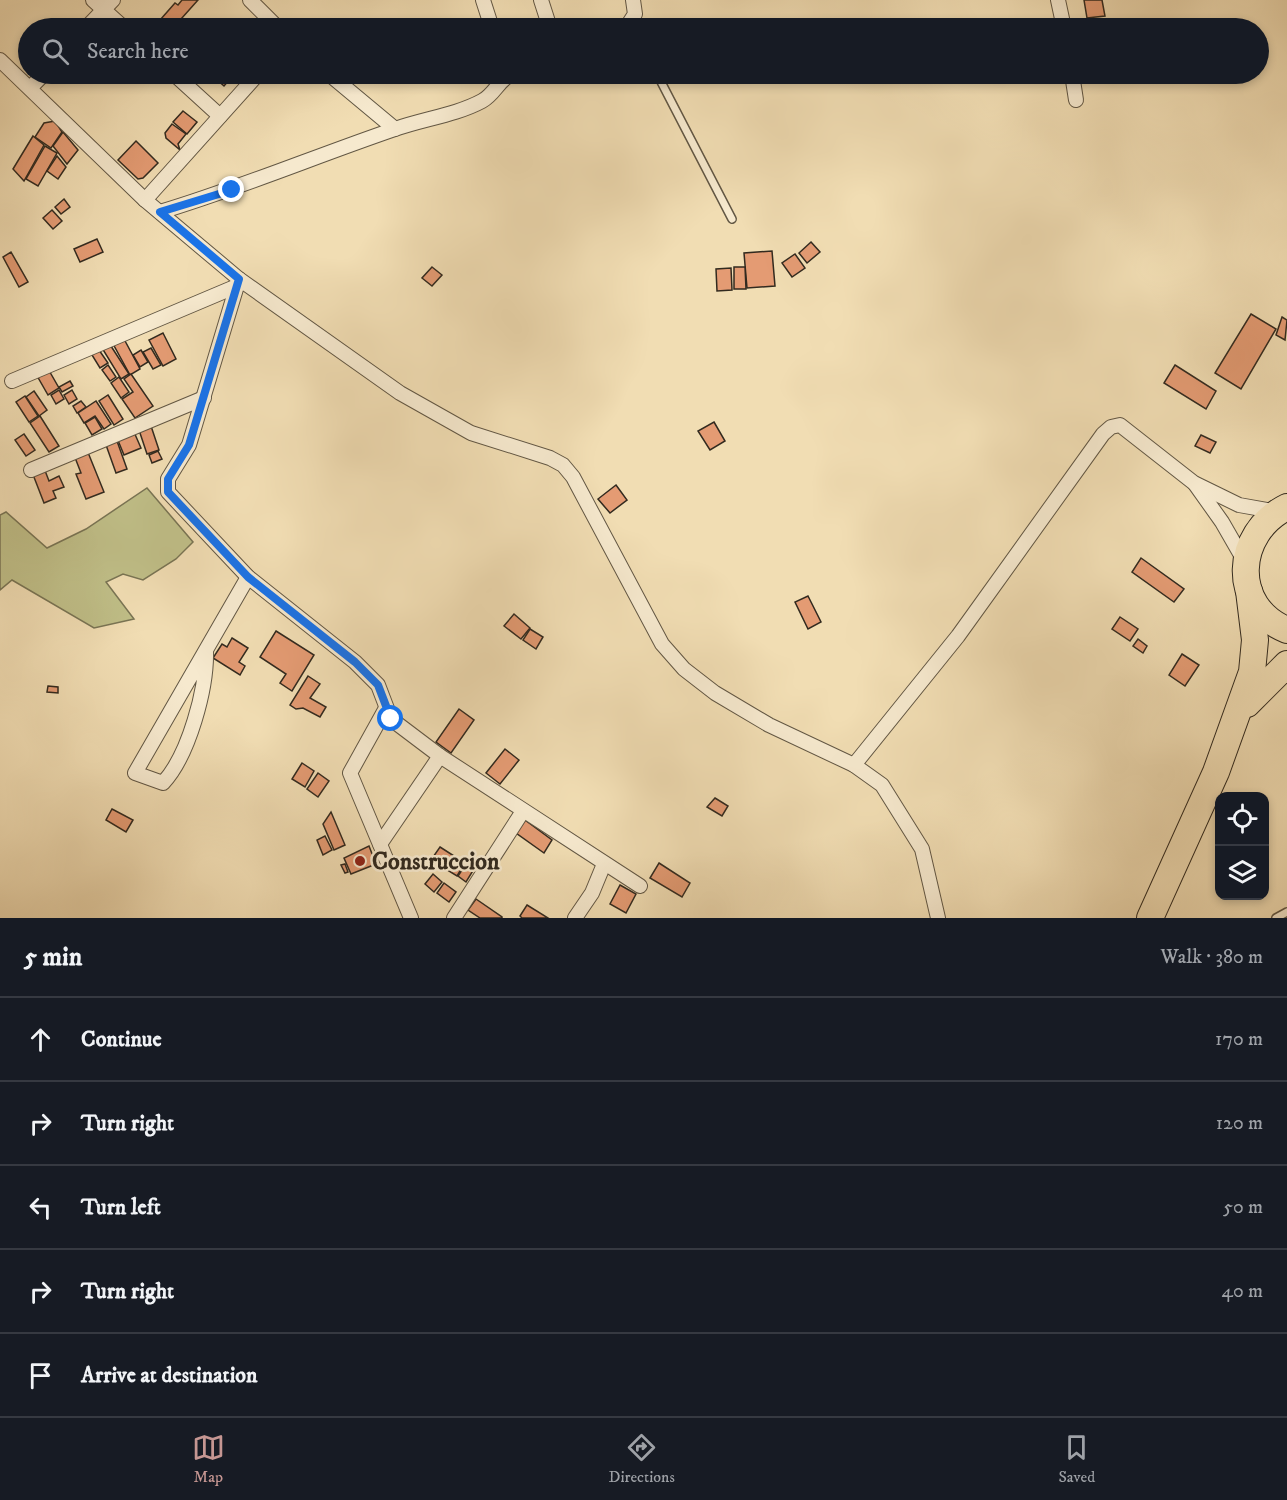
<!DOCTYPE html>
<html lang="en">
<head>
<meta charset="utf-8">
<style>
	:root { --surface:#171b24; --page:#242831; --text:#f1f3f6; --muted:#9ea1a6; --line:#363941; --accent:#c59692 }
	body { margin:0; font-family:"IM FELL DW Pica",serif; background:var(--page); color:var(--text) }
	.controls { position:absolute; right:18px; bottom:18px; display:grid; overflow:hidden; border-radius:12px; box-shadow:0 3px 9px #0003 }
	.controls button { width:54px; height:54px; display:grid; place-items:center; padding:0; border:0; border-bottom:2px solid var(--line); background:var(--surface); color:var(--text); font:30px sans-serif }
	.stop { position:absolute; width:18px; height:18px; margin:-14px; border:4px solid #1a73e8; border-radius:50%; background:#fff }
	.stop.end { background:#1a73e8; border-color:#fff; box-shadow:0 2px 6px #0008 }
	.list { margin:0; padding:0; list-style:none }
	h2 { display:flex; justify-content:space-between; align-items:center; height:78px; margin:0; padding:0 24px; font-size:26px }
	h2 small { font-size:20px; font-weight:400; color:var(--muted) }
	.list li { display:grid; grid-template-columns:39px 1fr auto; gap:18px; align-items:center; box-sizing:border-box; height:84px; padding:0 24px; border-top:2px solid var(--line) }
	.list b { display:block; font-size:22px; white-space:nowrap }
	.list em { font-size:20px; font-style:normal; color:var(--muted) }
	.icon { flex:none; width:33px; height:33px; fill:none; stroke:currentColor; stroke-width:2; stroke-linecap:round; stroke-linejoin:round }
	.map { position:relative; flex:none; width:1287px; height:918px; overflow:hidden }
	.search { position:absolute; background:var(--surface); box-shadow:0 3px 9px #0003; left:18px; right:18px; top:18px; height:66px; display:flex; align-items:center; gap:15px; box-sizing:border-box; padding:0 21px; border-radius:33px; color:var(--muted); font-size:22px }
	.sheet { height:498px; background:var(--surface) }
	nav { display:flex; justify-content:space-around; align-items:center; box-sizing:border-box; height:84px; border-top:2px solid var(--line); background:var(--surface); font-size:16px; color:var(--muted) }
	nav a { display:grid; justify-items:center; gap:3px }
	nav .on { color:var(--accent) }
	.map>svg:first-child { display:block }
	.green { fill:#c0bf88; stroke:#797454; stroke-width:1.5 }
	.building { fill:#e49b73; stroke:#322a1f; stroke-width:1.5 }
	.lines { fill:none; stroke-linecap:round; stroke-linejoin:round }
	.lane-casing { stroke:#625744; stroke-width:10 }
	.street-casing { stroke:#625744; stroke-width:16 }
	.highway-casing { stroke:#322a1f; stroke-width:28 }
	.lane { stroke:#f6e9ce; stroke-width:7 }
	.street { stroke:#f6e9ce; stroke-width:14 }
	.highway { stroke:#f1ddb3; stroke-width:26 }
	.route { stroke:#1a73e8; stroke-width:8 }
	.poi-dot { fill:#8f2418; stroke:#f6e9ce; stroke-width:2 }
	.labels { text-anchor:middle; stroke-width:5; stroke-linejoin:round; paint-order:stroke }
	.poi-label { font-size:24px; font-weight:bold; fill:#322a1f; stroke:#f6e9ce; text-anchor:start }
</style>
</head>
<body>
<div class="map">
<svg width="1287" height="918" viewBox="0 0 1287 918">
	<rect width="100%" height="100%" fill="#f1ddb3"/>
	<filter id="stains"><feTurbulence type="fractalNoise" baseFrequency=".00333" numOctaves="4"/><feColorMatrix values="0 0 0 0 .2 0 0 0 0 .09 0 0 0 0 .02 0 0 0 .5 -.17"/></filter>
	<radialGradient id="worn" r=".72"><stop offset=".6" stop-color="#630" stop-opacity="0"/><stop offset="1" stop-color="#630" stop-opacity=".3"/></radialGradient>
	<polygon class="green" points="147,488 193,542 176,559 143,580 123,574 106,582 134,619 94,628 12,580 0,590 0,515 6,512 47,548 86,529"/>
	<g class="building">
		<polygon points="182,0 198,0 173,28 153,28 175,3 178,5"/>
		<polygon points="1084,0 1102,0 1105,16 1087,18"/>
		<polygon points="221,74 230,79 224,86 216,79"/>
		<polygon points="229,74 241,74 236,80"/>
		<polygon points="183,111 197,122 187,134 173,122"/>
		<polygon points="55,121 62,132 51,148 35,137 44,123"/>
		<polygon points="172,124 186,134 178,144 180,150 166,138 165,133"/>
		<polygon points="63,132 78,150 67,164 53,146"/>
		<polygon points="33,136 44,145 24,181 13,169"/>
		<polygon points="136,141 158,163 143,178 138,179 118,160"/>
		<polygon points="45,146 57,153 38,186 26,179"/>
		<polygon points="57,156 66,167 58,179 47,171"/>
		<polygon points="64,199 70,207 61,214 55,207"/>
		<polygon points="52,210 62,221 53,229 43,218"/>
		<polygon points="97,239 103,252 80,262 74,249"/>
		<polygon points="811,242 820,252 807,263 799,253"/>
		<polygon points="772,251 775,286 747,288 744,253"/>
		<polygon points="11,252 28,282 19,287 3,257"/>
		<polygon points="795,254 805,268 792,277 782,263"/>
		<polygon points="432,267 442,275 432,286 422,278"/>
		<polygon points="734,267 745,267 746,289 734,289"/>
		<polygon points="731,268 732,290 717,291 716,269"/>
		<polygon points="1251,314 1276,329 1241,389 1215,373"/>
		<polygon points="1282,317 1287,320 1285,340 1276,335"/>
		<polygon points="163,333 176,359 163,366 149,340"/>
		<polygon points="124,339 140,369 130,375 112,342"/>
		<polygon points="109,343 129,374 121,379 102,348"/>
		<polygon points="151,348 161,365 153,369 143,352"/>
		<polygon points="99,350 108,363 100,368 92,355"/>
		<polygon points="141,350 148,362 140,367 133,355"/>
		<polygon points="108,365 116,377 110,381 102,370"/>
		<polygon points="1175,365 1216,391 1206,409 1164,383"/>
		<polygon points="47,367 59,388 48,395 36,374"/>
		<polygon points="131,374 153,406 135,418 122,399 133,392 124,379"/>
		<polygon points="119,377 129,392 121,398 111,383"/>
		<polygon points="70,381 73,386 62,392 59,387"/>
		<polygon points="59,390 64,399 56,404 51,395"/>
		<polygon points="72,390 77,399 69,404 64,395"/>
		<polygon points="34,391 47,410 39,416 26,397"/>
		<polygon points="108,395 123,419 114,425 99,401"/>
		<polygon points="25,396 38,416 29,422 16,402"/>
		<polygon points="81,401 86,407 77,413 73,406"/>
		<polygon points="96,401 111,424 104,429 95,416 84,423 78,413"/>
		<polygon points="40,416 59,446 49,452 30,423"/>
		<polygon points="95,417 102,429 92,435 85,423"/>
		<polygon points="714,422 725,441 710,450 698,431"/>
		<polygon points="150,423 159,450 147,454 138,427"/>
		<polygon points="134,432 141,448 124,455 117,438"/>
		<polygon points="24,434 35,450 26,456 15,440"/>
		<polygon points="1201,435 1216,442 1210,453 1195,446"/>
		<polygon points="117,441 127,469 116,473 106,445"/>
		<polygon points="87,450 104,492 86,499 76,474 81,473 74,455"/>
		<polygon points="158,451 162,459 152,463 149,455"/>
		<polygon points="44,468 49,481 59,476 64,487 53,491 56,498 44,503 32,472"/>
		<polygon points="616,485 627,500 610,513 598,499"/>
		<polygon points="1141,558 1184,589 1174,602 1132,572"/>
		<polygon points="808,596 821,622 808,629 795,602"/>
		<polygon points="514,614 530,628 521,639 504,626"/>
		<polygon points="1120,617 1138,629 1130,641 1112,629"/>
		<polygon points="530,629 543,637 536,649 523,640"/>
		<polygon points="276,631 314,655 292,691 280,683 286,674 260,657"/>
		<polygon points="232,638 248,648 239,662 245,666 240,675 213,658 222,644 227,647"/>
		<polygon points="1138,639 1147,646 1143,653 1133,646"/>
		<polygon points="1182,654 1199,665 1185,686 1169,675"/>
		<polygon points="308,676 320,684 310,698 326,707 320,717 303,708 296,709 290,705"/>
		<polygon points="48,686 58,687 58,693 47,692"/>
		<polygon points="459,709 474,720 451,753 436,742"/>
		<polygon points="505,749 519,760 500,784 486,773"/>
		<polygon points="302,763 314,771 305,787 292,779"/>
		<polygon points="318,773 329,781 318,797 307,789"/>
		<polygon points="715,798 728,806 722,816 707,807"/>
		<polygon points="112,809 133,820 126,832 106,820"/>
		<polygon points="331,812 345,845 334,850 323,824"/>
		<polygon points="525,820 552,840 544,853 516,833"/>
		<polygon points="325,836 332,850 323,855 317,840"/>
		<polygon points="369,846 376,864 351,874 344,858"/>
		<polygon points="440,847 465,863 457,876 431,860"/>
		<polygon points="659,863 690,883 682,897 650,878"/>
		<polygon points="345,864 348,872 345,873 341,865"/>
		<polygon points="466,864 474,869 466,882 458,876"/>
		<polygon points="433,874 442,882 434,892 425,884"/>
		<polygon points="444,883 456,892 449,902 437,893"/>
		<polygon points="620,885 636,894 626,913 610,904"/>
		<polygon points="476,899 502,917 502,918 480,918 468,910"/>
		<polygon points="527,905 548,918 522,918 520,916"/>
	</g>
	<g class="lines">
		<g class="lane-casing">
			<g id="lane">
				<polyline points="657,74 732,219"/>
				<polyline points="1276,918 1287,912"/>
			</g>
		</g>
		<g class="street-casing">
			<g id="street">
				<polyline points="93,0 124,28"/>
				<polyline points="250,0 278,28"/>
				<polyline points="483,0 492,28"/>
				<polyline points="541,0 550,28"/>
				<polyline points="1058,0 1064,28"/>
				<polyline points="86,28 113,0"/>
				<polyline points="626,28 635,14 633,0"/>
				<polyline points="0,60 145,200 239,279 400,393 471,433 550,458 563,465 573,477 662,644 684,669 715,693 769,725 854,765 882,785 922,849 938,918"/>
				<polyline points="174,74 220,116"/>
				<polyline points="329,74 395,129"/>
				<polyline points="1072,74 1076,100"/>
				<polyline points="30,88 44,74"/>
				<polyline points="145,200 258,74"/>
				<path d="M160,212C240,188 316,156 395,129C423,119 456,115 482,101C495,94 499,79 512,74"/>
				<polyline points="239,279 189,445 168,479 168,492 248,577 355,662 378,685 391,719 440,756 640,886"/>
				<polyline points="12,381 237,286"/>
				<polyline points="31,470 204,398"/>
				<polyline points="1195,484 1222,522 1245,562"/>
				<path d="M206,651C207,688 189,755 163,783L135,773L248,577"/>
				<polyline points="385,710 350,773 411,918"/>
				<polyline points="854,765 958,636 1103,434 1111,427 1120,425 1194,483 1239,505 1278,512"/>
				<polyline points="380,844 440,756"/>
				<polyline points="454,918 523,811"/>
				<polyline points="575,918 592,893 604,864"/>
			</g>
		</g>
		<g class="highway-casing">
			<g id="highway">
				<path d="M1287,507C1234,533 1230,607 1287,630"/>
				<polyline points="1247,704 1287,664"/>
				<polyline points="1150,918 1216,772 1252,672 1255,640 1249,591"/>
			</g>
		</g>
		<use href="#lane" class="lane"/>
		<use href="#street" class="street"/>
		<use href="#highway" class="highway"/>
	</g>
	<g class="lines">
		<polyline class="route" points="232,190 160,212 239,279 189,445 168,479 168,492 248,577 355,662 378,685 391,719"/>
	</g>
	<circle class="poi-dot" cx="360" cy="861" r="6"/>
	<g class="labels">
		<g class="poi-label">
			<text x="372" y="869">Construccion</text>
		</g>
	</g>
	<rect width="100%" height="100%" filter="url(#stains)"/>
	<rect width="100%" height="100%" fill="url(#worn)"/>
</svg>
<div class="controls">
<button><svg class="icon" aria-label="locate" viewBox="0 0 24 24"><circle cx="12" cy="12" r="6"/><path d="M12 2v4M12 18v4M2 12h4M18 12h4"/></svg></button>
<button><svg class="icon" aria-label="layers" viewBox="0 0 24 24"><path d="M12 4l9 5-9 5-9-5zM3 14l9 5 9-5"/></svg></button>
</div>
<div class="stop" style="left:391px;top:719px"></div>
<div class="stop end" style="left:232px;top:190px"></div>
<div class="search"><svg class="icon" aria-label="search" viewBox="0 0 24 24"><circle cx="10" cy="10" r="6"/><path d="M15 15l6 6"/></svg>Search here</div>
</div>
<section class="sheet">
<h2>5 min<small>Walk · 380 m</small></h2>
<ul class="list">
<li><svg class="icon" aria-label="ahead" viewBox="0 0 24 24"><path d="M12 20V5M6 11l6-6 6 6"/></svg><div><b>Continue</b></div><em>170 m</em></li>
<li><svg class="icon" aria-label="right" viewBox="0 0 24 24"><path d="M7 20v-9h11M14 6l5 5-5 5"/></svg><div><b>Turn right</b></div><em>120 m</em></li>
<li><svg class="icon" aria-label="left" viewBox="0 0 24 24"><path d="M17 20v-9H6M10 6l-5 5 5 5"/></svg><div><b>Turn left</b></div><em>50 m</em></li>
<li><svg class="icon" aria-label="right" viewBox="0 0 24 24"><path d="M7 20v-9h11M14 6l5 5-5 5"/></svg><div><b>Turn right</b></div><em>40 m</em></li>
<li><svg class="icon" aria-label="arrive" viewBox="0 0 24 24"><path d="M6 21V4h12l-3 4 3 4H6"/></svg><div><b>Arrive at destination</b></div></li>
</ul>
</section>
<nav>
<a class="on"><svg class="icon" aria-label="map" viewBox="0 0 24 24"><path d="M3 6l6-2 6 2 6-2v14l-6 2-6-2-6 2zM9 4v14M15 6v14"/></svg>Map</a>
<a><svg class="icon" aria-label="directions" viewBox="0 0 24 24"><path d="M12 3l9 9-9 9-9-9zM9 14v-3h6M13 9l2 2-2 2"/></svg>Directions</a>
<a><svg class="icon" aria-label="saved" viewBox="0 0 24 24"><path d="M7 4h10v16l-5-4-5 4z"/></svg>Saved</a>
</nav>
</body>
</html>
